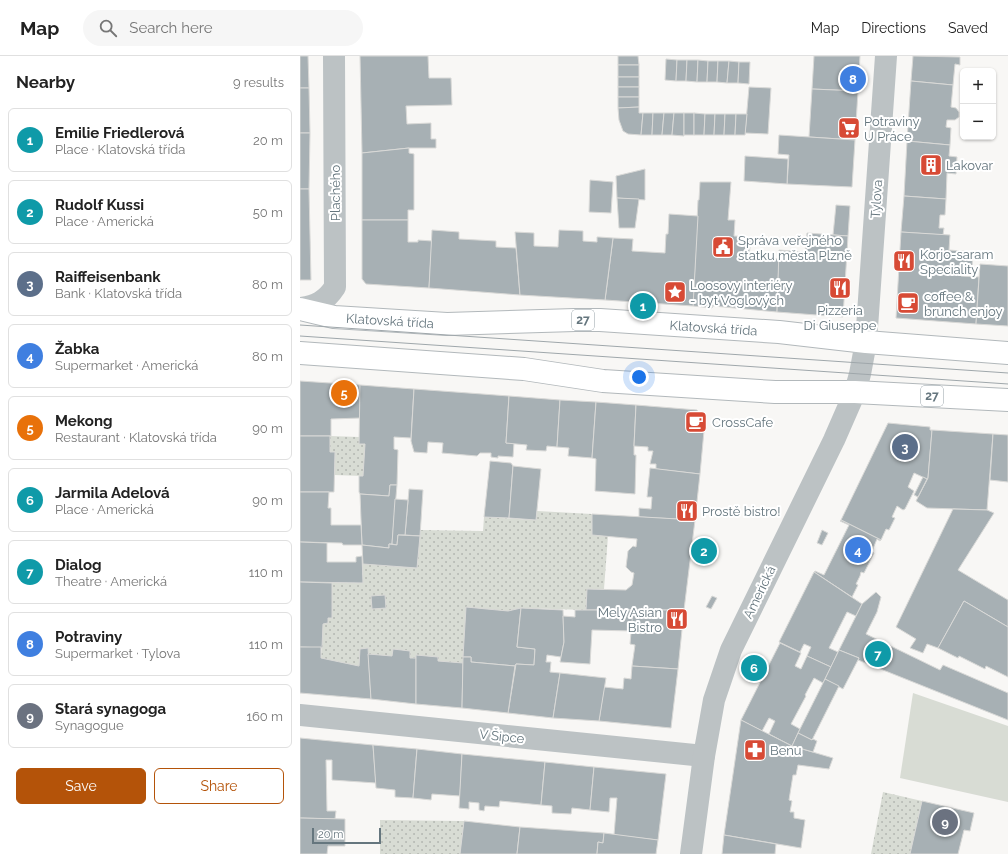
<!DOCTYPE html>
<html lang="en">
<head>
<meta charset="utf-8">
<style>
	:root { --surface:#fff; --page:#f6f6f6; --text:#222; --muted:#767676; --line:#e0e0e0; --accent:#b45309 }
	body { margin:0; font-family:Raleway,sans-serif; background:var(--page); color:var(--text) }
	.controls { position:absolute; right:12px; top:12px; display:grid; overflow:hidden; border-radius:6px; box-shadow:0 1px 3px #0004 }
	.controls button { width:36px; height:36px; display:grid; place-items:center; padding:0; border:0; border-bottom:1px solid var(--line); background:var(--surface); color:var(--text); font:20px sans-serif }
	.scale { position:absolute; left:12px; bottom:10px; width:69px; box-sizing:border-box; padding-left:4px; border:2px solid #65767e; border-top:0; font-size:11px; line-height:14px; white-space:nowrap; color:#65767e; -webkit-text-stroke:3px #fff; paint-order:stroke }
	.you { position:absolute; left:339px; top:321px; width:14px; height:14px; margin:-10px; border:3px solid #fff; border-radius:50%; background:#1a73e8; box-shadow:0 0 0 6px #1a73e833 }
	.badge { display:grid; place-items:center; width:26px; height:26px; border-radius:50%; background:var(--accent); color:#fff; font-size:13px; font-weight:700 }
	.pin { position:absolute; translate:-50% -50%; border:2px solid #fff; box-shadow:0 1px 4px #0006 }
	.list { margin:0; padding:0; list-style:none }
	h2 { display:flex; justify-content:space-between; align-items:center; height:52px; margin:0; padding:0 16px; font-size:17px }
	h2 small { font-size:13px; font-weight:400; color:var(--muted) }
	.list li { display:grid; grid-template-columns:26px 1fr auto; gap:12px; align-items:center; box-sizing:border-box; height:64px; margin:0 8px 8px; padding:0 8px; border:1px solid var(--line); border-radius:6px }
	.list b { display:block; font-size:15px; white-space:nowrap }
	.list p { margin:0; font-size:13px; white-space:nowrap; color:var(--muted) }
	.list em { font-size:13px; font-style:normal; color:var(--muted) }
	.actions { display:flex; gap:8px; padding:12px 16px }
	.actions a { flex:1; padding:9px 0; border:1px solid var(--accent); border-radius:6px; text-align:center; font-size:14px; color:var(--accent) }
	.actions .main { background:var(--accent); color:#fff }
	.icon { flex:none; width:22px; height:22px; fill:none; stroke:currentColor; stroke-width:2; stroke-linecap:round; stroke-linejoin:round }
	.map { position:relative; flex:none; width:708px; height:798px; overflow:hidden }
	header { display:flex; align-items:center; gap:24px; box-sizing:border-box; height:56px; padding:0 20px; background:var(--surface); border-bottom:1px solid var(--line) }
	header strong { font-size:19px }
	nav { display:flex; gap:22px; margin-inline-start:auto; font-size:14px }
	.search { width:280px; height:36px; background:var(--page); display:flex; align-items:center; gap:10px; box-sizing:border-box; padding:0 14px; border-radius:22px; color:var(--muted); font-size:15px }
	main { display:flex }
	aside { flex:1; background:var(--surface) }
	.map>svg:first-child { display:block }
	.grass { fill:#d8dcd4 }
	.garden { fill:url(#garden-dots) }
	.building { fill:#a7b0b4; stroke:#d9d9d7 }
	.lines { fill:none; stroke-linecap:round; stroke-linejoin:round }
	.primary-casing { stroke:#b2b8bb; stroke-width:24 }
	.minor { stroke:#bcc2c4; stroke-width:22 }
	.tertiary { stroke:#bcc2c4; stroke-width:22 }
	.primary { stroke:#fff; stroke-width:22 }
	.tram { stroke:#9fa7ab; stroke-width:1 }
	.labels { text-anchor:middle; stroke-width:4; stroke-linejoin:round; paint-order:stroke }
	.shield { fill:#fff; stroke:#939fa5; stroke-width:1 }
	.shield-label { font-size:12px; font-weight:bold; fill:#65767e }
	.poi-label { font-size:13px; fill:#65767e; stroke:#fff; text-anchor:start }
	.street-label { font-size:13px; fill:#65767e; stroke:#fff }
</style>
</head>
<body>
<header>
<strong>Map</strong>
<div class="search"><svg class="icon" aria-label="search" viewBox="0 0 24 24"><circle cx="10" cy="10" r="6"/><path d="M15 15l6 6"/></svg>Search here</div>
<nav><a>Map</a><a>Directions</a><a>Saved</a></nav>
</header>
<main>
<aside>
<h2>Nearby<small>9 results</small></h2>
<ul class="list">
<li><span class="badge" style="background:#0f9aa8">1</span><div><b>Emilie Friedlerová</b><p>Place · Klatovská třída</p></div><em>20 m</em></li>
<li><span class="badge" style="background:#0f9aa8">2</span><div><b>Rudolf Kussi</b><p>Place · Americká</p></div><em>50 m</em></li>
<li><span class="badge" style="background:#5c6f8a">3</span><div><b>Raiffeisenbank</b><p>Bank · Klatovská třída</p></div><em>80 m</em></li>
<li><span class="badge" style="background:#3f7fe0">4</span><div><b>Žabka</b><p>Supermarket · Americká</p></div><em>80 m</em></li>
<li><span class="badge" style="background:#e8710a">5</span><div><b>Mekong</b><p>Restaurant · Klatovská třída</p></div><em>90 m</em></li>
<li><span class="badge" style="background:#0f9aa8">6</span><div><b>Jarmila Adelová</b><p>Place · Americká</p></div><em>90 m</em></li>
<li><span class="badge" style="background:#0f9aa8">7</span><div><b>Dialog</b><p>Theatre · Americká</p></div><em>110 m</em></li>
<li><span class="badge" style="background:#3f7fe0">8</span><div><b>Potraviny</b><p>Supermarket · Tylova</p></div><em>110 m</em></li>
<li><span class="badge" style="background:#6b7280">9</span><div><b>Stará synagoga</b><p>Synagogue</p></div><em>160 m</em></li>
</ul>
<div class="actions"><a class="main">Save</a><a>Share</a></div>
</aside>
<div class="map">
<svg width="708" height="798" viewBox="0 0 708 798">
	<defs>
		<pattern id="garden-dots" width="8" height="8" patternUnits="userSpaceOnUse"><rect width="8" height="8" fill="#d8dcd4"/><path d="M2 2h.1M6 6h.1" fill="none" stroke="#b3b7b1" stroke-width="1.8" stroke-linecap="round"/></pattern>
	</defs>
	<rect width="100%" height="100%" fill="#f8f7f5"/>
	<polygon class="grass" points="613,637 708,670 708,746 600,722"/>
	<g class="garden">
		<polygon points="30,380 59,381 59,388 65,388 63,420 34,419 35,396 30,396"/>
		<polygon points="237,455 292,458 292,479 308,480 304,533 287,533 286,554 221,552 208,555 166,551 163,607 138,605 138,601 116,599 116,602 110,602 110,595 93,593 92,600 68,598 67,592 60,593 59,610 21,602 23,568 27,567 28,562 32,562 32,527 63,527 63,508 117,512 120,474 183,475 184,461 236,464"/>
		<polygon points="583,736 622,745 610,798 571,798"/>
		<polygon points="80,764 164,765 160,798 80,798"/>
	</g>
	<g class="building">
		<polygon points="0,0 8,0 9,32 0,32"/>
		<polygon points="60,0 128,0 129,22 151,22 152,49 106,50 107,68 131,67 131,83 136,83 136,92 109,92 62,97"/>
		<polygon points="318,0 338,0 339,9 318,9"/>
		<polygon points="514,0 560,0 558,35 512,33"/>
		<polygon points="613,0 660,1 660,9 655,8 653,29 611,25"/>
		<polygon points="366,3 377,4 376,25 365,24"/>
		<polygon points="377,4 387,4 386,25 376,25"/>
		<polygon points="387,4 398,4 397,26 386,25"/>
		<polygon points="398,4 408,5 407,26 397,26"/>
		<polygon points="408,5 418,5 417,26 407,26"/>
		<polygon points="418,5 429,5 427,27 417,26"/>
		<polygon points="429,5 439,6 438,27 427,27"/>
		<polygon points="439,6 450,6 449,28 438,27"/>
		<rect x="318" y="9" width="21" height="12"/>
		<rect x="318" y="21" width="21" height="10"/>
		<polygon points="611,25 653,29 651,51 656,52 659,56 659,61 655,64 647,64 646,71 651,72 650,89 607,85"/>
		<rect x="318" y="31" width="21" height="10"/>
		<polygon points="449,31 471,32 468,78 445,77"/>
		<polygon points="0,32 9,32 10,77 0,77"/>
		<polygon points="512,33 558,35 555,84 509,81"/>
		<polygon points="318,41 339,41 339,51 318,52"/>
		<polygon points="339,51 339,57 343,57 341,79 328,78 323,75 319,64 318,52"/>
		<polygon points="343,57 353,57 352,79 341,79"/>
		<polygon points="353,57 364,57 362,79 352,79"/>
		<polygon points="364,57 374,57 372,79 362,79"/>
		<polygon points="374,57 384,57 384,80 372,79"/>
		<rect x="384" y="57" width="10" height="22"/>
		<polygon points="394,57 405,58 404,79 394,79"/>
		<polygon points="405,58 415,58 414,79 404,79"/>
		<polygon points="415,58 425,58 424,79 414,79"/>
		<polygon points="425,58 436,58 435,79 424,79"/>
		<polygon points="436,58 447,58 445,79 435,79"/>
		<polygon points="0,77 10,77 9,133 0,133"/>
		<polygon points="479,79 555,84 552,131 487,128 489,99 478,98"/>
		<polygon points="607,85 650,89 649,100 657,101 656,118 647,117 646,143 604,140"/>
		<polygon points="109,92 109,97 114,98 114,154 108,154 108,164 62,164 62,97"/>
		<polygon points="445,100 488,103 487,128 444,125"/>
		<polygon points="345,113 345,144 317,142 316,120"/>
		<polygon points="290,124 313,126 311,157 289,156"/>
		<polygon points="400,126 431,126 428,164 435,164 434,180 451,181 449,201 479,203 477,256 413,250 412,252 393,250 398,144 399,144"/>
		<polygon points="0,133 9,133 11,224 0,224"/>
		<polygon points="604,140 646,143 645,159 640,159 639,172 644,172 643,179 601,176"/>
		<polygon points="317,142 339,143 335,172 319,172"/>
		<polygon points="536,149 550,150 548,180 533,179"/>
		<polygon points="369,158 398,160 393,250 305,244 313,182 333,183 332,195 365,197 366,178 368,178"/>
		<polygon points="62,164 108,164 108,186 118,186 118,184 132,185 129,232 66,228 62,223"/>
		<polygon points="132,174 159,176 159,183 196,185 196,191 216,192 220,239 129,232"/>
		<polygon points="259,174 283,175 283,185 297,186 297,181 299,181 313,182 305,244 220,239 215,176 234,177 234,190 258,191"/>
		<polygon points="601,176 650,179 649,194 673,196 672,212 661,211 661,220 679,221 676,268 596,262"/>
		<polygon points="507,177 548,180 543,261 477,256 479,194 505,196"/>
		<polygon points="680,208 708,210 708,270 676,268"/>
		<polygon points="0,325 60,329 60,362 31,363 31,380 0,380"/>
		<polygon points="60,329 114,333 111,382 94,381 94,393 98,394 97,429 90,429 89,440 60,438 59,436 59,420 63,420 65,388 59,388"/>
		<polygon points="114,333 209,340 206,387 214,387 213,401 198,400 198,402 191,401 191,397 180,397 177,400 142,397 143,387 128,386 127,397 114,396 111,385"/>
		<polygon points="209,340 260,344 257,391 247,390 246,395 226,394 227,389 206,387"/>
		<polygon points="260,344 296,346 292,402 268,400 269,392 257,391"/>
		<polygon points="296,346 336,349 334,390 334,399 336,399 335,438 295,435 296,403 292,402"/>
		<polygon points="336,349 397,354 405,364 400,418 356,413 356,408 350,408 353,395 348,395 348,391 334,390"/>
		<polygon points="588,367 630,371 630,374 632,374 628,422 627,423 614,417 608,431 614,435 605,453 603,454 597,450 592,461 595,462 589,474 586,473 581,484 541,464"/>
		<polygon points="632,374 693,378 687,454 627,452 616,445 628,422"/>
		<polygon points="693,378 708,379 708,426 690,424"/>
		<polygon points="0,380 30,380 30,396 35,396 34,436 0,436"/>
		<polygon points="190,405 211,407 213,410 209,462 184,461"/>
		<polygon points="213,410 241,413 236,464 209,462"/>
		<polygon points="350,412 400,418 395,464 339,461 339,452 351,453 352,441 347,441"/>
		<polygon points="623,421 627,423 618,441 614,439"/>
		<polygon points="90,429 97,429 92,488 89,488 89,492 62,489 60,438 89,440"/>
		<polygon points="109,433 123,434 120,480 105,479"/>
		<polygon points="0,436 29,436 28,452 31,452 31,469 61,469 62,489 43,489 42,487 0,486"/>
		<polygon points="95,443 108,444 105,479 98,479 97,489 92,488"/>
		<polygon points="653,453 687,454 694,457 658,514 708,544 708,571 664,545 638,592 627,588 623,597 610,592 616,583 596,571"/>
		<polygon points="292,458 395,464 384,554 286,554 287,533 326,534 332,529 334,517 331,516 326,511 328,495 333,490 336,491 337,483 292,479"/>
		<polygon points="541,464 581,484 580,485 577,483 572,495 574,497 564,517 561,516 560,520 556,528 558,529 552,541 514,516 515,515 524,519 549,469 540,465"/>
		<polygon points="522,474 528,477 522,489 517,487"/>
		<polygon points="98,479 120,480 117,512 63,508 62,489 89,492 89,488 97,489"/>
		<polygon points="0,486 27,487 27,506 56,506 56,501 62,500 63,527 0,526"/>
		<polygon points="514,516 562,548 556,560 547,556 529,592 538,596 531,611 507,600 511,591 504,588 500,596 479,586"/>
		<polygon points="0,526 32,527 32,562 28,562 28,567 23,568 22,592 0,591"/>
		<polygon points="576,536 581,541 577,556 566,578 640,614 643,609 708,637 708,664 558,604 559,602 539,594 562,548"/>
		<polygon points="85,539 86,552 72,553 71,540"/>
		<polygon points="412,540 417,542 411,553 406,551"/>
		<polygon points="664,545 708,571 708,621 686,610 685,613 659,600 658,602 638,592"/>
		<polygon points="166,551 208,555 221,552 217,591 235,593 234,609 216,608 215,610 171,606 171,601 163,601"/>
		<polygon points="221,552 263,554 264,586 261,601 247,599 246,606 251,606 250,616 260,617 253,662 208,657 216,608 234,609 235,593 217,591"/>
		<polygon points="275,554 333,554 332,575 292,574 290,608 260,606 264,586 263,560 275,561"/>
		<polygon points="333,554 384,554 378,613 332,610 335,589 330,588"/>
		<polygon points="480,587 501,597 495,610 501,613 507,600 531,611 523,627 514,622 505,639 506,640 491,668 500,673 492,690 469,678 475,665 469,662 462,675 441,664"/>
		<polygon points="0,591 21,591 21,602 59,610 60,593 68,592 71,643 0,637"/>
		<polygon points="93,593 110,595 110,602 116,602 116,648 71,643 68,598 92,600"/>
		<polygon points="539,594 559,602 543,633 525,623"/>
		<polygon points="116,599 138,601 138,605 163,607 162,652 116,648"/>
		<polygon points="163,601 171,601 171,606 215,610 208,657 162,652"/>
		<polygon points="332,610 378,613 371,672 299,665 304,631 323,633 324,622 331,623"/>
		<polygon points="260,617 306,622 299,665 253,662"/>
		<polygon points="525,623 539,630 512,684 498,677"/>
		<polygon points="441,664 492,690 533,702 529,713 498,709 496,719 493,719 489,744 492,745 490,756 494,756 494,762 505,764 501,792 424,779"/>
		<polygon points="498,677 512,684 513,683 517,685 513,696 492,690"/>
		<polygon points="0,682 73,689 76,727 32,724 32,704 26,704 27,755 36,755 35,763 0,762"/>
		<polygon points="73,689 117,693 113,742 95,741 95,734 76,732"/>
		<polygon points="117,693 162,698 160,740 132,738 131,744 113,742"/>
		<polygon points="162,698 245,706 241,749 200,745 199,751 185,750 184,755 179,754 179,747 169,746 169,753 159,752"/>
		<polygon points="245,706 294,711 290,754 272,752 271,758 252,757 252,750 241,749"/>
		<polygon points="294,711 366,718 358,784 314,779 317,742 310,742 309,756 290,754"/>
		<polygon points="622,745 674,757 670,775 664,774 658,798 610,798"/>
		<polygon points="0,762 45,763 45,790 28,790 27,798 0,798"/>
		<polygon points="164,765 220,771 217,798 160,798"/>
		<polygon points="220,771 304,777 303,787 298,786 297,798 217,798"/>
		<polygon points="304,777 358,784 356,798 297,798 298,786 303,787"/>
		<polygon points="424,779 476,788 475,798 422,798"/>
	</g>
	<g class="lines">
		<g class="primary-casing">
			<g id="primary">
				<path id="s1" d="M0,253L34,261L147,268L275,264H300L479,276L566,286L708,297"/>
				<polyline points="0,297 224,313 303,325 475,336 555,336 708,344"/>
			</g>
		</g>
		<g class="minor">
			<path d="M0,252C16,250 26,245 35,231L34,0"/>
			<polyline points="0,659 404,700"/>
			<polyline points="391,798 404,700 414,644 431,594 534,384 555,336"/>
		</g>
		<polyline class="tertiary" points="555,336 560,318 566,286 586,0"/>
		<use href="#primary" class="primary"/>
		<g class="tram">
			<polyline points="0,269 708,317"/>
			<polyline points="0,280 708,328"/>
		</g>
	</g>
	<defs>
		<g id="supermarket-square" transform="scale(1.15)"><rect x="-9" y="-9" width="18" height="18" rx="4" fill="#d74a35" stroke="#fff"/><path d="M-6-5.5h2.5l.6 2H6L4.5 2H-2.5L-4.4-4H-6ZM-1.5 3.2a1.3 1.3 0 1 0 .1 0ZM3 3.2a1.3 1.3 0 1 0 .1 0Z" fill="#fff"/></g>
		<g id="building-square" transform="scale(1.15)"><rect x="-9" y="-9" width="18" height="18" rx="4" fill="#d74a35" stroke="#fff"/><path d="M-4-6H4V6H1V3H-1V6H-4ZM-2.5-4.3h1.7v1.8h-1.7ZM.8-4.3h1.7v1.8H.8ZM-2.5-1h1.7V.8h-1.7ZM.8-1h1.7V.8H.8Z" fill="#fff"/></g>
		<g id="civic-square" transform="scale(1.15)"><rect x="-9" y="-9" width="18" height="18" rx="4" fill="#d74a35" stroke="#fff"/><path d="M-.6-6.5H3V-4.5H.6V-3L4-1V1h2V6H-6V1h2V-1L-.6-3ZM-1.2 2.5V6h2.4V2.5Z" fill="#fff"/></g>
		<g id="restaurant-square" transform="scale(1.15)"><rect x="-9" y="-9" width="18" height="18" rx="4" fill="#d74a35" stroke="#fff"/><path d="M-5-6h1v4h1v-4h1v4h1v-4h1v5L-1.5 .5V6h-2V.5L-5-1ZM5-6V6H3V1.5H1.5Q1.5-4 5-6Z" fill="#fff"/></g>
		<g id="sight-square" transform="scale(1.15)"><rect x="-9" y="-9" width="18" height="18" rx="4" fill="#d74a35" stroke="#fff"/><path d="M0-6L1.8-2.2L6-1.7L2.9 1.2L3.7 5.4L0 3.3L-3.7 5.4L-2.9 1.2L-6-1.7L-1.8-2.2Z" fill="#fff"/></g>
		<g id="cafe-square" transform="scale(1.15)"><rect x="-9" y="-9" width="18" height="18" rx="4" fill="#d74a35" stroke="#fff"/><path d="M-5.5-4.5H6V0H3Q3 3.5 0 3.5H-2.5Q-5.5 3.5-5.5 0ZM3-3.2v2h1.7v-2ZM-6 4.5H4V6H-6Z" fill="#fff"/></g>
		<g id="pharmacy-square" transform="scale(1.15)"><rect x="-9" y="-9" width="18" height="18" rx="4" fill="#d74a35" stroke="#fff"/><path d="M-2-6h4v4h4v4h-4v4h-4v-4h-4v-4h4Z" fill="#fff"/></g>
	</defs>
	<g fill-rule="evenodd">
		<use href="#supermarket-square" x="549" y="72"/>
		<use href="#building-square" x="631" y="109"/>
		<use href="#civic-square" x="423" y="191"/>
		<use href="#restaurant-square" x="604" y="205"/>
		<use href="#restaurant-square" x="540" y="232"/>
		<use href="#sight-square" x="375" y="236"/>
		<use href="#cafe-square" x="608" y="247"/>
		<use href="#cafe-square" x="396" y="366"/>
		<use href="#restaurant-square" x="387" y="455"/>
		<use href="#restaurant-square" x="377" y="563"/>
		<use href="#pharmacy-square" x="455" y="694"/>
	</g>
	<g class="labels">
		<g class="shield">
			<rect x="272" y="254" width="22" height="20" rx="3"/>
			<rect x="621" y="330" width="22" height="20" rx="3"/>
		</g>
		<g class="shield-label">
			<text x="283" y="268">27</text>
			<text x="632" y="344">27</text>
		</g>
		<g class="poi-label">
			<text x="564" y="70">Potraviny<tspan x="564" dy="15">U Práce</tspan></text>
			<text x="646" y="114">Lakovar</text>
			<text x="438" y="189">Správa veřejného<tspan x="438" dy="15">statku města Plzně</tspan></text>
			<text x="620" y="203">Korjo-saram<tspan x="620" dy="15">Speciality</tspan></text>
			<text x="390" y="234">Loosovy interiéry<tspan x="390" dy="15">- byt Voglových</tspan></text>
			<text x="624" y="245">coffee &amp;<tspan x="624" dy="15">brunch enjoy</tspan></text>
			<text x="540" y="259" text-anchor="middle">Pizzeria<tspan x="540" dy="15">Di Giuseppe</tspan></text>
			<text x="412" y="371">CrossCafe</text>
			<text x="402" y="460">Prostě bistro!</text>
			<text x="362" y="561" text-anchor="end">Mely Asian<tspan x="362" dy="15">Bistro</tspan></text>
			<text x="470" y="699">Benu</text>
		</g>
		<g class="street-label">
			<text transform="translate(35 137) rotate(-90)" y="5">Plachého</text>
			<text transform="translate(576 143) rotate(-86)" y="5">Tylova</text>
			<text dy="5" stroke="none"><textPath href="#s1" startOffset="91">Klatovská třída</textPath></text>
			<text dy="5" stroke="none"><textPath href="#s1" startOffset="415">Klatovská třída</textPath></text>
			<text transform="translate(459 536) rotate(-64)" y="5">Americká</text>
			<text transform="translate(202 680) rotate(6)" y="5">V Šipce</text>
		</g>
	</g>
</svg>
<div class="controls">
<button>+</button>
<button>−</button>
</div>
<div class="scale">20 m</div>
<div class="you"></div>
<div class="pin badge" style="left:343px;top:250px;background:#0f9aa8">1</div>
<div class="pin badge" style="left:404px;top:495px;background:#0f9aa8">2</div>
<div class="pin badge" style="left:605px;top:391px;background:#5c6f8a">3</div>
<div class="pin badge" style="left:558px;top:494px;background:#3f7fe0">4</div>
<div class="pin badge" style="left:44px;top:337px;background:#e8710a">5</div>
<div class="pin badge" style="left:454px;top:612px;background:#0f9aa8">6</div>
<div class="pin badge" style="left:578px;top:598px;background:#0f9aa8">7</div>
<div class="pin badge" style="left:553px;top:23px;background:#3f7fe0">8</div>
<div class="pin badge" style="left:645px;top:766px;background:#6b7280">9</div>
</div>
</main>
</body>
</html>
